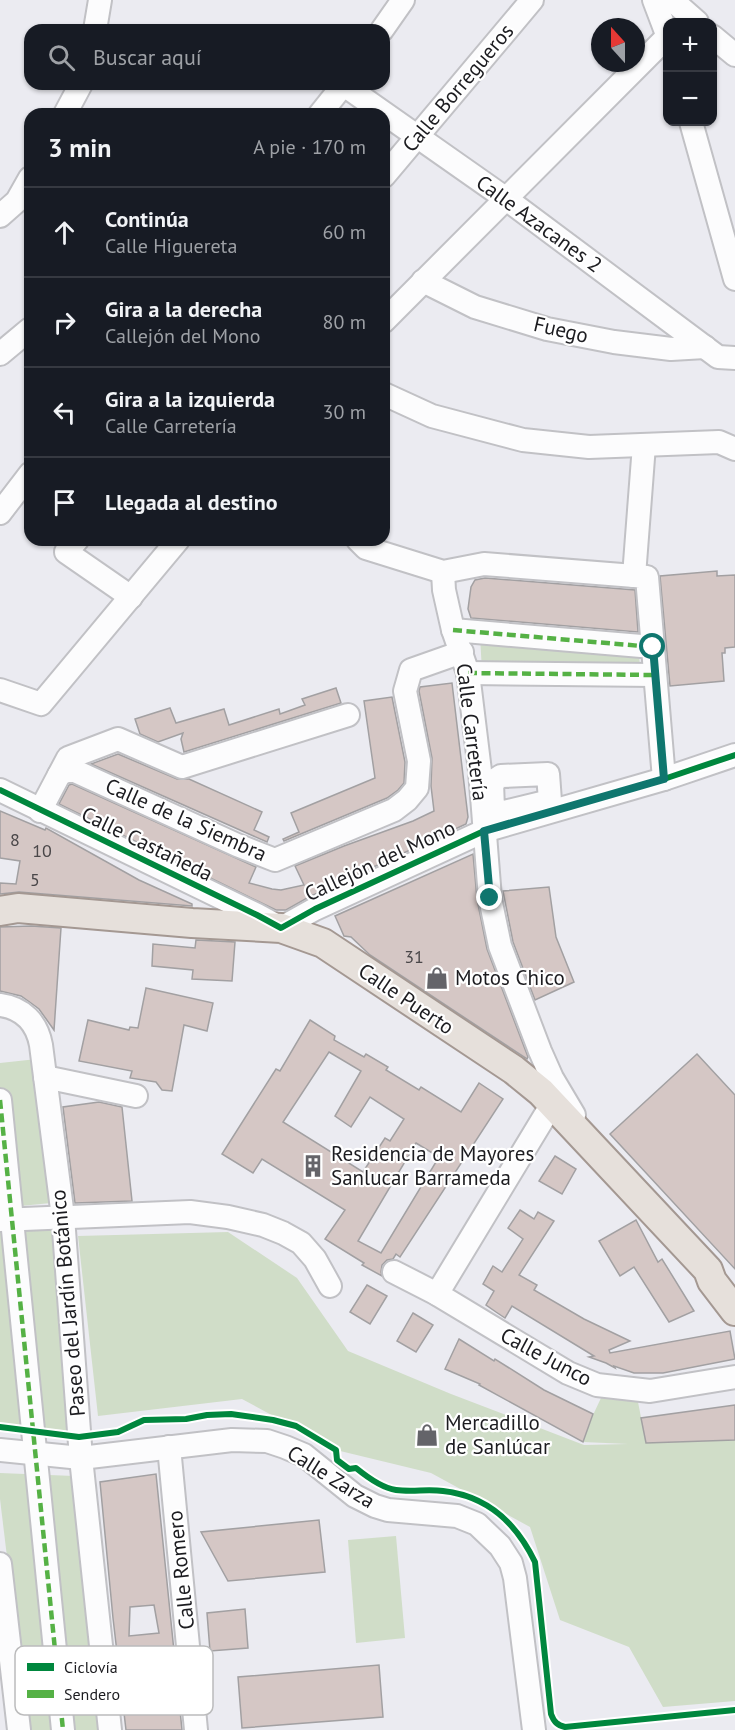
<!DOCTYPE html>
<html lang="es">
<head>
<meta charset="utf-8">
<style>
	:root { --surface:#171b24; --page:#242831; --text:#f1f3f6; --muted:#9ea1a6; --line:#363941 }
	body { margin:0; font-family:"PT Sans",sans-serif; background:var(--page); color:var(--text) }
	.controls { position:absolute; right:18px; top:18px; display:grid; overflow:hidden; border-radius:12px; box-shadow:0 2px 4px #0004 }
	.controls button { width:54px; height:54px; display:grid; place-items:center; padding:0; border:0; border-bottom:2px solid var(--line); background:var(--surface); color:var(--text); font:30px sans-serif }
	.compass { position:absolute; left:591px; top:18px; width:54px; height:54px; border-radius:50%; background:var(--surface); box-shadow:0 2px 4px #0004; rotate:339deg }
	.stop { position:absolute; width:18px; height:18px; margin:-14px; border:4px solid #0f766e; border-radius:50%; background:#fff }
	.stop.end { background:#0f766e; border-color:#fff; box-shadow:0 2px 6px #0008 }
	.list { margin:0; padding:0; list-style:none }
	h2 { display:flex; justify-content:space-between; align-items:center; height:78px; margin:0; padding:0 24px; font-size:26px }
	h2 small { font-size:20px; font-weight:400; color:var(--muted) }
	.list li { display:grid; grid-template-columns:39px 1fr auto; gap:18px; align-items:center; box-sizing:border-box; height:90px; padding:0 24px; border-top:2px solid var(--line) }
	.list b { display:block; font-size:22px; white-space:nowrap }
	.list p { margin:0; font-size:20px; white-space:nowrap; color:var(--muted) }
	.list em { font-size:20px; font-style:normal; color:var(--muted) }
	.icon { flex:none; width:33px; height:33px; fill:none; stroke:currentColor; stroke-width:2; stroke-linecap:round; stroke-linejoin:round }
	.map { position:relative; flex:none; width:735px; height:1730px; overflow:hidden }
	.search { position:absolute; background:var(--surface); box-shadow:0 2px 4px #0004; left:24px; top:24px; width:366px; height:66px; display:flex; align-items:center; gap:15px; box-sizing:border-box; padding:0 21px; border-radius:18px; color:var(--muted); font-size:22px }
	.panel { position:absolute; background:var(--surface); box-shadow:0 2px 4px #0004; left:24px; top:108px; width:366px; height:438px; border-radius:18px }
	.map>svg:first-child { display:block }
	.green { fill:#d0ddc8 }
	.building { fill:#d5c7c5; stroke:#a2a0a2; stroke-width:1.5; fill-rule:evenodd }
	.lines { fill:none; stroke-linecap:round; stroke-linejoin:round }
	.minor-casing { stroke:#c1c1c5; stroke-width:26 }
	.major-casing { stroke:#a49892; stroke-width:32 }
	.minor { stroke:#fcfcfd; stroke-width:22 }
	.major { stroke:#e6e0db; stroke-width:28 }
	.quiet { stroke:#55b145; stroke-width:4.5; stroke-dasharray:9 4.5; stroke-linecap:butt }
	.cycleway-casing { stroke:#fff; stroke-width:10 }
	.cycleway { stroke:#00873e; stroke-width:6 }
	.route { stroke:#0f766e; stroke-width:8 }
	.labels { text-anchor:middle; stroke-width:4.5; stroke-linejoin:round; paint-order:stroke }
	.number-label { font-size:18px; fill:#4a4749 }
	.street-label { font-size:21px; fill:#1c1c20; stroke:#fff }
	.poi-label { font-size:21px; fill:#1c1c20; stroke:#fff; text-anchor:start }
	.key { fill:#fff; stroke:#bbbbbc; stroke-width:1.5 }
	.key-label { font-size:16px; fill:#1c1c20 }
</style>
</head>
<body>
<div class="map">
<svg width="735" height="1730" viewBox="0 0 735 1730">
	<rect width="100%" height="100%" fill="#ebebf1"/>
	<g class="green">
		<polygon points="480,635 639,655 640,667 482,672"/>
		<polygon points="37,1059 51,1203 0,1208 0,1063"/>
		<polygon points="52,1228 72,1431 0,1424 0,1231"/>
		<polygon points="228,1232 297,1278 348,1351 451,1394 584,1445 628,1444 583,1442 593,1415 601,1398 638,1402 646,1443 735,1440 735,1701 663,1707 629,1647 560,1620 530,1527 431,1473 336,1450 242,1399 98,1416 78,1236"/>
		<polygon points="0,1473 74,1476 100,1730 28,1730 0,1499"/>
		<polygon points="396,1536 405,1638 356,1643 348,1540"/>
	</g>
	<g class="building">
		<polygon points="717,571 717,576 735,575 735,647 725,648 725,653 722,653 724,681 670,686 660,576"/>
		<polygon points="485,578 635,590 638,632 471,618 468,609 471,587 475,580"/>
		<polygon points="452,683 468,817 466,824 309,897 286,910 276,910 59,804 69,785 72,784 256,867 249,883 272,889 281,890 304,885 295,866 344,846 413,821 434,811 431,786 432,758 419,691 420,687"/>
		<polygon points="336,688 341,703 184,752 181,739 183,733 158,742 140,734 135,719 170,708 176,723 224,709 229,725 279,709 280,714 305,705 302,699"/>
		<polygon points="392,697 405,762 404,783 398,790 387,798 284,841 283,839 299,832 291,813 375,778 364,701"/>
		<polygon points="118,754 177,779 189,779 262,812 254,830 269,837 267,842 91,764"/>
		<polygon points="0,811 45,830 46,828 139,880 192,904 192,906 19,892 0,894 0,883 16,884 20,861 0,858"/>
		<polygon points="473,854 477,899 487,949 528,1057 527,1059 370,955 351,937 344,936 335,916"/>
		<polygon points="549,887 556,937 574,982 535,1000 513,942 503,891"/>
		<polygon points="31,926 61,928 54,1030 39,1009 31,1003 21,996 0,991 0,927"/>
		<polygon points="196,940 235,942 232,981 192,979 193,970 152,966 153,944 195,948"/>
		<polygon points="146,988 213,1003 207,1031 184,1025 172,1091 162,1090 156,1082 130,1078 132,1071 79,1061 88,1020 129,1030 130,1027 138,1028"/>
		<path d="M310,1020L335,1036L334,1040L364,1057L366,1054L388,1067L386,1070L419,1090L421,1087L461,1112L479,1083L503,1099L400,1257L396,1254L393,1259L387,1260L382,1265L381,1272L382,1276L362,1265L364,1263L325,1239L345,1210L262,1159L253,1173L222,1154L276,1069L280,1071ZM329,1052L361,1071L335,1116L351,1127L370,1097L404,1119L390,1141L385,1138L363,1172L283,1122ZM416,1143L439,1157L381,1253L358,1241Z"/>
		<polygon points="697,1054 735,1095 735,1269 610,1134"/>
		<polygon points="99,1102 122,1107 132,1201 75,1203 63,1107"/>
		<polygon points="555,1156 576,1169 562,1194 539,1181"/>
		<polygon points="520,1210 534,1219 538,1212 554,1221 519,1275 537,1285 534,1290 584,1319 630,1341 609,1350 610,1353 730,1331 735,1359 663,1373 634,1373 614,1366 615,1368 606,1363 589,1357 594,1356 512,1306 505,1318 496,1312 486,1305 494,1291 483,1284 493,1266 502,1272 523,1239 508,1228"/>
		<polygon points="636,1220 658,1262 662,1259 694,1311 669,1322 634,1267 620,1276 599,1241"/>
		<polygon points="367,1285 387,1296 370,1324 350,1312"/>
		<polygon points="413,1313 433,1325 416,1352 397,1341"/>
		<polygon points="459,1339 494,1361 495,1359 544,1390 593,1414 583,1442 479,1385 480,1384 445,1369"/>
		<polygon points="735,1405 735,1440 646,1443 641,1418"/>
		<path d="M156,1474L182,1730H126L113,1618L100,1482ZM154,1605L159,1633L129,1636L130,1607Z"/>
		<polygon points="319,1520 325,1572 228,1581 201,1532"/>
		<polygon points="245,1609 248,1648 210,1651 207,1613"/>
		<polygon points="379,1665 383,1717 242,1728 238,1677"/>
	</g>
	<g class="lines">
		<g class="minor-casing">
			<g id="minor">
				<polyline points="654,0 668,37"/>
				<polyline points="672,0 697,22"/>
				<polyline points="95,30 100,0"/>
				<polyline points="382,30 403,0"/>
				<polyline points="712,36 735,55"/>
				<polyline points="344,85 505,198 718,357 735,358"/>
				<polyline points="65,114 81,84"/>
				<polyline points="320,114 344,84"/>
				<polyline points="691,122 735,279"/>
				<polyline points="384,176 532,0"/>
				<polyline points="0,216 17,201 30,178"/>
				<polyline points="423,281 475,307 547,329 614,342 671,349 705,347"/>
				<polyline points="384,321 668,36"/>
				<polyline points="0,354 30,329"/>
				<polyline points="384,394 432,416 523,440 589,447 719,442 735,449"/>
				<polyline points="0,513 30,474"/>
				<polyline points="77,540 66,552 131,597"/>
				<polyline points="358,540 366,548 443,572 484,564 647,577 664,779"/>
				<polyline points="443,572 444,590 453,630 468,673 480,771 490,898 500,946 540,1051 552,1078 574,1115"/>
				<polyline points="634,576 644,445"/>
				<polyline points="453,630 653,647"/>
				<polyline points="468,673 655,675"/>
				<polyline points="0,690 41,704 178,540"/>
				<polygon points="548,774 550,801 496,814 493,810 492,782 501,776"/>
				<polyline points="59,775 68,758 118,739 182,767 348,715"/>
				<polyline points="0,790 257,915 281,928 315,909 484,831 664,779 735,755"/>
				<polyline points="40,811 59,775 66,771 75,771 237,845 275,860 394,810 407,800 417,788 419,761 405,691 411,670 462,652"/>
				<path d="M0,1005C23,1008 37,1023 41,1045L63,1217L81,1458L110,1730"/>
				<polyline points="45,1077 136,1096"/>
				<polyline points="0,1100 63,1730"/>
				<polyline points="0,1220 190,1212 228,1217 263,1225 283,1233 301,1243 315,1259 330,1286"/>
				<polyline points="394,1272 437,1294 568,1373 597,1385 650,1391 735,1377"/>
				<polyline points="437,1294 552,1104"/>
				<polyline points="169,1447 196,1730"/>
				<polyline points="0,1450 81,1458 232,1440 267,1441 285,1447 304,1455 355,1496 375,1506 388,1510 457,1516 477,1524 500,1546 511,1563 515,1578 534,1730"/>
				<polyline points="0,1564 19,1730"/>
			</g>
		</g>
		<g class="major-casing">
			<polyline id="major" points="0,911 18,908 192,923 281,928 323,943 514,1070 541,1092 708,1270 712,1281 735,1311"/>
		</g>
		<use href="#minor" class="minor"/>
		<use href="#major" class="major"/>
		<g class="quiet">
			<polyline points="453,630 653,647"/>
			<polyline points="468,673 655,675"/>
			<polyline points="0,1100 63,1730"/>
		</g>
		<g class="cycleway-casing">
			<g id="cycleway">
				<polyline points="0,790 257,915 281,928 315,909 484,831 664,779 735,755"/>
				<path d="M0,1427L79,1437L118,1432L144,1420L186,1419L207,1415L231,1414L273,1420L296,1426L336,1450L337,1460L349,1469L356,1468C367,1477 382,1488 396,1490C412,1492 428,1489 443,1491C488,1496 516,1523 535,1562L551,1714C554,1722 557,1725 565,1727L735,1710"/>
			</g>
		</g>
		<use href="#cycleway" class="cycleway"/>
	</g>
	<g class="lines">
		<polyline class="route" points="490,898 484,831 664,779 653,647"/>
	</g>
	<defs>
		<g id="shop-bare" transform="scale(1.8)"><path d="M-5-2.5h2.3a2.7 3.5 0 0 1 5.4 0H5L5.5 6h-11ZM-1.5-2.5h3a1.5 2.3 0 0 0-3 0Z" fill="#646469" stroke="#fff" stroke-width="2.5" paint-order="stroke"/></g>
		<g id="building-bare" transform="scale(1.8)"><path d="M-4-6H4V6H1V3H-1V6H-4ZM-2.5-4.3h1.7v1.8h-1.7ZM.8-4.3h1.7v1.8H.8ZM-2.5-1h1.7V.8h-1.7ZM.8-1h1.7V.8H.8Z" fill="#646469" stroke="#fff" stroke-width="2.5" paint-order="stroke"/></g>
	</defs>
	<g fill-rule="evenodd">
		<use href="#shop-bare" x="437" y="978"/>
		<use href="#building-bare" x="313" y="1166"/>
		<use href="#shop-bare" x="427" y="1435"/>
	</g>
	<g class="labels">
		<g class="number-label">
			<text x="15" y="846">8</text>
			<text x="42" y="857">10</text>
			<text x="35" y="886">5</text>
			<text x="414" y="963">31</text>
		</g>
		<g class="street-label">
			<text transform="translate(458 88) rotate(-50)" y="7">Calle Borregueros</text>
			<text transform="translate(539 224) rotate(36)" y="7">Calle Azacanes 2</text>
			<text transform="translate(561 330) rotate(13)" y="7">Fuego</text>
			<text transform="translate(472 732) rotate(83)" y="7">Calle Carretería</text>
			<text transform="translate(186 820) rotate(24)" y="7">Calle de la Siembra</text>
			<text transform="translate(147 844) rotate(26)" y="7">Calle Castañeda</text>
			<text transform="translate(380 861) rotate(-25)" y="7">Callejón del Mono</text>
			<text transform="translate(406 999) rotate(34)" y="7">Calle Puerto</text>
			<text transform="translate(68 1303) rotate(-95)" y="7">Paseo del Jardín Botánico</text>
			<text transform="translate(546 1357) rotate(28)" y="7">Calle Junco</text>
			<text transform="translate(331 1477) rotate(32)" y="7">Calle Zarza</text>
			<text transform="translate(181 1570) rotate(-96)" y="7">Calle Romero</text>
		</g>
		<g class="poi-label">
			<text x="455" y="985">Motos Chico</text>
			<text x="331" y="1161">Residencia de Mayores<tspan x="331" dy="24">Sanlucar Barrameda</tspan></text>
			<text x="445" y="1430">Mercadillo<tspan x="445" dy="24">de Sanlúcar</tspan></text>
		</g>
	</g>
	<rect x="15" y="1646" width="198" height="69" rx="9" class="key"/>
	<rect x="27" y="1663" width="27" height="8" fill="#00873e"/>
	<rect x="27" y="1690" width="27" height="8" fill="#55b145"/>
	<g class="key-label">
		<text x="64" y="1673">Ciclovía</text>
		<text x="64" y="1700">Sendero</text>
	</g>
</svg>
<div class="controls">
<button>+</button>
<button>−</button>
</div>
<svg class="compass" viewBox="-18 -18 36 36"><path d="M0-13l5 13h-10z" fill="#e53935"/><path d="M0 13l5-13h-10z" fill="#9ea1a6"/></svg>
<div class="stop" style="left:653px;top:647px"></div>
<div class="stop end" style="left:490px;top:898px"></div>
<div class="search"><svg class="icon" aria-label="search" viewBox="0 0 24 24"><circle cx="10" cy="10" r="6"/><path d="M15 15l6 6"/></svg>Buscar aquí</div>
<section class="panel">
<h2>3 min<small>A pie · 170 m</small></h2>
<ul class="list">
<li><svg class="icon" aria-label="ahead" viewBox="0 0 24 24"><path d="M12 20V5M6 11l6-6 6 6"/></svg><div><b>Continúa</b><p>Calle Higuereta</p></div><em>60 m</em></li>
<li><svg class="icon" aria-label="right" viewBox="0 0 24 24"><path d="M7 20v-9h11M14 6l5 5-5 5"/></svg><div><b>Gira a la derecha</b><p>Callejón del Mono</p></div><em>80 m</em></li>
<li><svg class="icon" aria-label="left" viewBox="0 0 24 24"><path d="M17 20v-9H6M10 6l-5 5 5 5"/></svg><div><b>Gira a la izquierda</b><p>Calle Carretería</p></div><em>30 m</em></li>
<li><svg class="icon" aria-label="arrive" viewBox="0 0 24 24"><path d="M6 21V4h12l-3 4 3 4H6"/></svg><div><b>Llegada al destino</b></div></li>
</ul>
</section>
</div>
</body>
</html>
